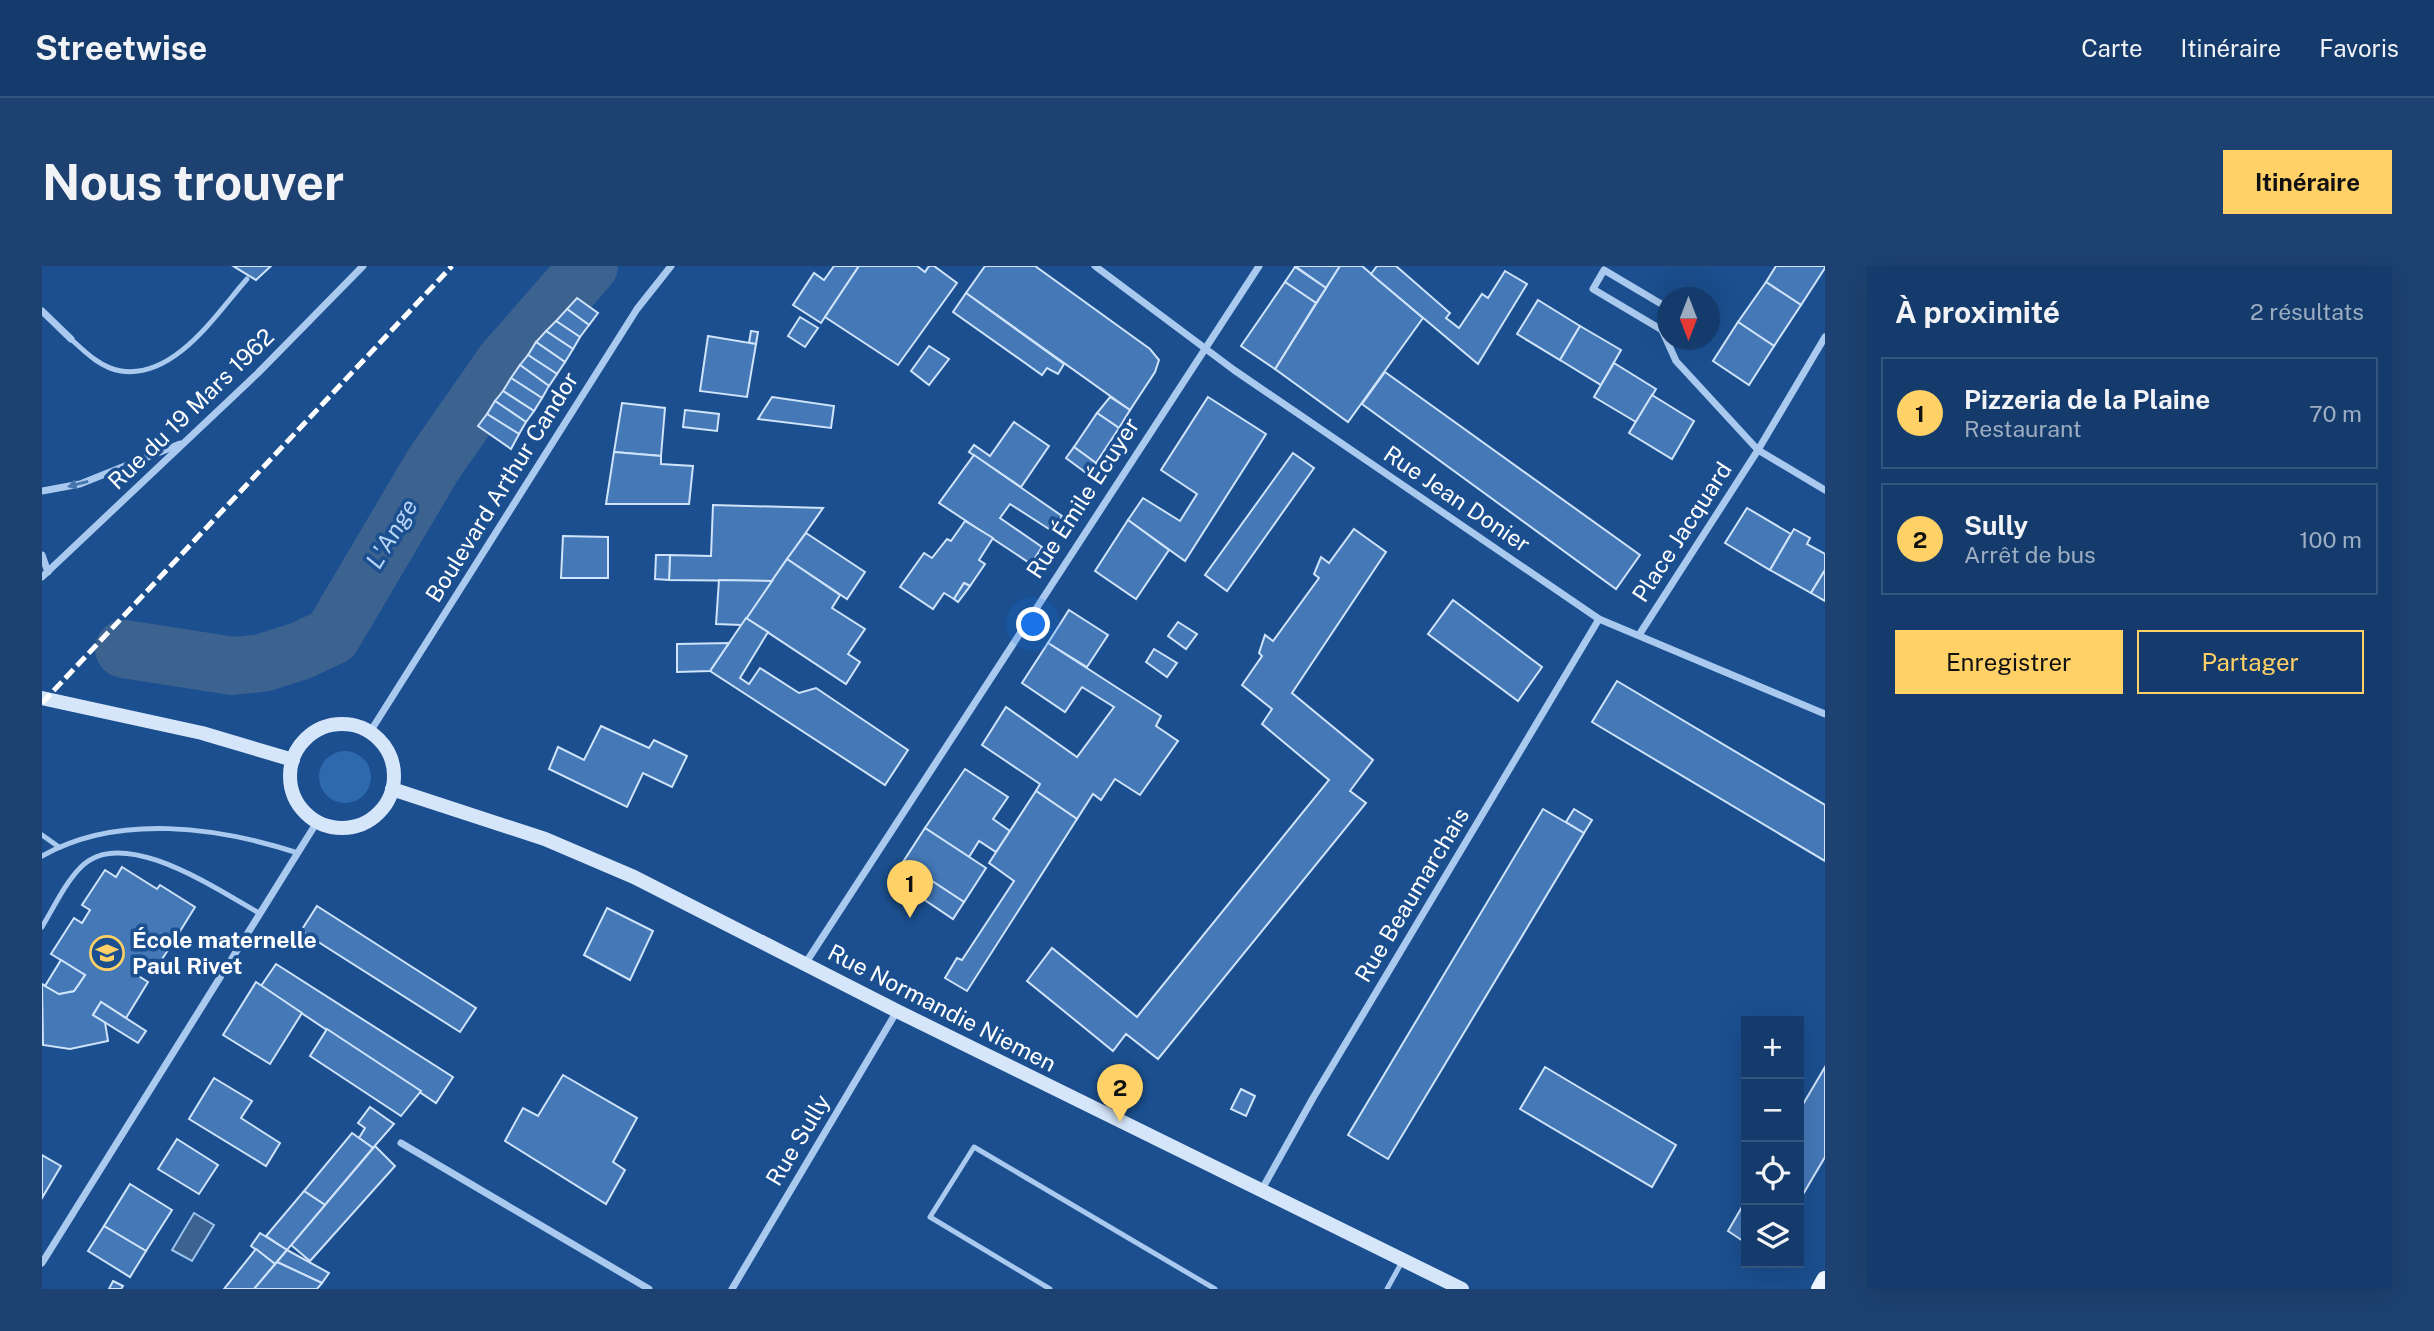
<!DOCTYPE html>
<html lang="fr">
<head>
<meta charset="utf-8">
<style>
	:root { --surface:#143b6b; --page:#1d4271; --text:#f1f3f6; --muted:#9dadc1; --line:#33557e; --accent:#ffd166 }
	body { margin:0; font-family:"Public Sans",sans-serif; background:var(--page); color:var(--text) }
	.controls { position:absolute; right:21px; bottom:21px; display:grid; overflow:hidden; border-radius:0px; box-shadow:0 7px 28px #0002 }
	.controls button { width:63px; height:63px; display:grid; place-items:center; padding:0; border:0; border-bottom:2px solid var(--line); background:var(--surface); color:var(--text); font:35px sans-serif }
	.compass { position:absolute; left:1615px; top:21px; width:63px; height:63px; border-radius:50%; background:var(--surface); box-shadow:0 7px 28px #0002; rotate:180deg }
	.you { position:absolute; left:992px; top:359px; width:24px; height:24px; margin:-18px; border:5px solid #fff; border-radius:50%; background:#1a73e8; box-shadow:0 0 0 10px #1a73e833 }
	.badge { display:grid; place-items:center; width:46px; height:46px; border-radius:50%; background:var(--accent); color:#111; font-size:23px; font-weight:700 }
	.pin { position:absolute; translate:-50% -58px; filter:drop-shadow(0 2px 4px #0008) }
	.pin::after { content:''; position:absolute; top:37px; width:24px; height:21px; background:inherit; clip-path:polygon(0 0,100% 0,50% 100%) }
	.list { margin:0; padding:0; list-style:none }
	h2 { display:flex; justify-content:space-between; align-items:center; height:91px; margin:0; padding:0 28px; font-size:30px }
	h2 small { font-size:23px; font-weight:400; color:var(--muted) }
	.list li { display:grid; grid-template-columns:46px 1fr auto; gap:21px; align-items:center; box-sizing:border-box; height:112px; margin:0 14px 14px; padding:0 14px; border:2px solid var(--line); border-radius:0px }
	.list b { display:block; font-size:26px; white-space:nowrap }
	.list p { margin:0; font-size:23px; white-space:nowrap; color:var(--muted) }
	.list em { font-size:23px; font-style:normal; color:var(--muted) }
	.actions { display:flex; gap:14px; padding:21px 28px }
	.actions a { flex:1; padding:16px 0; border:2px solid var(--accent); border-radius:0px; text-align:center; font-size:24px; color:var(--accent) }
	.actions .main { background:var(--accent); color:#111 }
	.icon { flex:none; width:38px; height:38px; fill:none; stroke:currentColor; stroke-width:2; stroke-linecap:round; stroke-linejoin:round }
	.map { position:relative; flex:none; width:1783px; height:1023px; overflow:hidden; border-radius:0px }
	header { display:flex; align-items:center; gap:42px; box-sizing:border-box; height:98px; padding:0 35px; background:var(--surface); border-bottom:2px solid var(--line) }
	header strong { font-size:33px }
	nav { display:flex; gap:38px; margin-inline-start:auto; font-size:24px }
	.intro { display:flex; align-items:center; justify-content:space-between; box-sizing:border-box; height:168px; padding:0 42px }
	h1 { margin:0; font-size:49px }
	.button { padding:18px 32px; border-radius:0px; background:var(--accent); color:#111; font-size:24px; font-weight:700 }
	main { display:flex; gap:42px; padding:0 42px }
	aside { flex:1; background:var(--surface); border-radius:0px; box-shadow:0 7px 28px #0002 }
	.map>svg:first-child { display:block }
	.green { fill:#2e69ad }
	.water { fill:#3c6290; stroke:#9cc4f0; stroke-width:2 }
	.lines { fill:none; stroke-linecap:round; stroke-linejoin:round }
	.river { stroke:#3c6290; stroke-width:58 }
	.building { fill:#4478b7; stroke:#cfe3fa; stroke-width:2 }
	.service { stroke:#a9c9ee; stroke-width:5 }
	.minor { stroke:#a9c9ee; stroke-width:7 }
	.secondary { stroke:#d6e6fa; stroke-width:14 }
	.primary { stroke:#f0f6ff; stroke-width:18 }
	.rail { stroke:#fff; stroke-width:5; stroke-dasharray:12 5; stroke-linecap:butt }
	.oneway { fill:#4674ac }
	.labels { text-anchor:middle; stroke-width:7; stroke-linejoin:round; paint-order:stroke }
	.street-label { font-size:23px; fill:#fff; stroke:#1b4f8f }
	.poi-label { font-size:23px; font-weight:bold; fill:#fff; stroke:#1b4f8f; text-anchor:start }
	.water-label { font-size:24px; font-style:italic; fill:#b5d3f5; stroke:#1b4f8f }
</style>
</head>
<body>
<header>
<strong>Streetwise</strong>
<nav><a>Carte</a><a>Itinéraire</a><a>Favoris</a></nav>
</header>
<div class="intro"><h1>Nous trouver</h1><a class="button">Itinéraire</a></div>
<main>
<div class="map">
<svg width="1783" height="1023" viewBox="0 0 1783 1023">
	<rect width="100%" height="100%" fill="#1b4f8f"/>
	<circle class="green" cx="303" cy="511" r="26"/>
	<polygon class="water" points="152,947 172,959 150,995 130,984"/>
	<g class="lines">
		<polyline class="river" points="82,383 191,400 220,397 258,385 290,370 391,199 462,97 547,0"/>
	</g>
	<g class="building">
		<polygon points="191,0 229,0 214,14"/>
		<polygon points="792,0 817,0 779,57 751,39 772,7 782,14"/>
		<polygon points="817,0 875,0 883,6 887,0 892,0 915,17 856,99 783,51"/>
		<polygon points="943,0 993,0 1108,83 1117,94 1113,106 1088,144 924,27"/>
		<polygon points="1253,0 1298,0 1284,22"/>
		<polygon points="1298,0 1320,0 1381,52 1306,156 1233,103"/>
		<polygon points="1335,0 1354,0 1408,47 1404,52 1417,62 1440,28 1446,32 1463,5 1485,18 1436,98 1329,8"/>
		<polygon points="1734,0 1783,0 1783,2 1759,39 1724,16"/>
		<polygon points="1253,1 1284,22 1274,37 1243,16"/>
		<polygon points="1243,16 1274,37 1233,103 1199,80"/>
		<polygon points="1724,16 1759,39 1732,80 1696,56"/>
		<polygon points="924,27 1022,98 1016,108 1005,102 1000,109 911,46"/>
		<polygon points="535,32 556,47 547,59 525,43"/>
		<polygon points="1496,34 1538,60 1518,94 1475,68"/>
		<polygon points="525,43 547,59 538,71 514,55"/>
		<polygon points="758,51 776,62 763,81 746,70"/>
		<polygon points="514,55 538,71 531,83 504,65"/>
		<polygon points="1696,56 1732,80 1707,119 1671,95"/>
		<polygon points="1538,60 1579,84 1559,119 1518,94"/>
		<polygon points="504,65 531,83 523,96 494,76"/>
		<polygon points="709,65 716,66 714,78 707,77"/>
		<polygon points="666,70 714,78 705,131 658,125"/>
		<polygon points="494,76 523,96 515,108 486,89"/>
		<polygon points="887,80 907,93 887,119 869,105"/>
		<polygon points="486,89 515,108 507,120 478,99"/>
		<polygon points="1572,97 1614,123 1594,156 1552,131"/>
		<polygon points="478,99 507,120 500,132 469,112"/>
		<polygon points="1343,106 1598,289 1574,323 1320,138"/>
		<polygon points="469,112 500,132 492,145 461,125"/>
		<polygon points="461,125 492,145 484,156 453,135"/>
		<polygon points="1610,129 1652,155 1630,193 1587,167"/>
		<polygon points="730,131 792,140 789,162 716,153"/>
		<polygon points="1068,131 1088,144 1077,162 1055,147"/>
		<polygon points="1166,131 1224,168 1143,295 1086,254 1101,232 1138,255 1155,228 1119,204"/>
		<polygon points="453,135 484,156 477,168 445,148"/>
		<polygon points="580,137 623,142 619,190 572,186"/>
		<polygon points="643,144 677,148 675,165 641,161"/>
		<polygon points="1055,147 1077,162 1054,197 1032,181"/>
		<polygon points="445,148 477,168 469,183 436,160"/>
		<polygon points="972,156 1007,180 979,221 927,186 932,179 948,190"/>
		<polygon points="1032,181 1054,197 1047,209 1024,192"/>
		<polygon points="572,186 619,190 619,198 651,200 647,238 564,238"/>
		<polygon points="1251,187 1272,202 1185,325 1163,309"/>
		<polygon points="932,189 1020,250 1010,265 968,238 958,252 1000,281 989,298 897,237"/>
		<polygon points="671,239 781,242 730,315 627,314 628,289 669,290"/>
		<polygon points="1705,242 1749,268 1728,304 1683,277"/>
		<polygon points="1086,254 1127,284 1094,333 1053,305"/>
		<polygon points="923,255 951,272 937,294 943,298 928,320 922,317 912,333 902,327 891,343 858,321 882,287 890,292 905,273 909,275"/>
		<polygon points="1312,263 1344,286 1250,427 1331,494 1308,525 1324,537 1116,793 1084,768 1071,785 985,715 1010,682 1095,751 1287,514 1220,458 1230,443 1200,419 1220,390 1217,387 1223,369 1231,375 1277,312 1272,308 1279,291 1287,297"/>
		<polygon points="1752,263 1768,272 1765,278 1783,288 1783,304 1769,327 1728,304"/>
		<polygon points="764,267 823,306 805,333 745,293"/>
		<polygon points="521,270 566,271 566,312 519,312"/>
		<polygon points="614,289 628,289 627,314 613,313"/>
		<polygon points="745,293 798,329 790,342 823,363 806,388 818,396 804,418 704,352"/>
		<polygon points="1783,304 1783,335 1769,327"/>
		<polygon points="677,314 730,315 700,359 674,358"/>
		<polygon points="922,317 928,320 916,336 912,333"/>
		<polygon points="1411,334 1500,401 1476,435 1386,368"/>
		<polygon points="1027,344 1066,369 1045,401 1006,377"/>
		<polygon points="704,352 726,366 698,412 707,418 718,402 757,427 774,422 866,484 843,519 668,405"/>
		<polygon points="1136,356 1155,368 1144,383 1126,370"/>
		<polygon points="687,377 668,405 635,406 635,378"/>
		<polygon points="1006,377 1119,450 1114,460 1136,475 1098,529 1073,513 1059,534 1051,528 1035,553 994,525 998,518 940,479 964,441 1035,491 1072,441 1040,421 1023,446 980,417"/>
		<polygon points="1112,383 1135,397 1125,411 1104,396"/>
		<polygon points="1575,415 1783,539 1783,595 1550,456"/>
		<polygon points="559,460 607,482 612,474 645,490 630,521 601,507 585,541 507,503 516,481 542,494"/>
		<polygon points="923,503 966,531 951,553 968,565 954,586 937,575 927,591 883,562"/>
		<polygon points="994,525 1035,553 925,725 903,712 915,692 920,694 972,615 947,597"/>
		<polygon points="1501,543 1542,567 1346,893 1306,869"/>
		<polygon points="1532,543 1550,554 1542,567 1524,556"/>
		<polygon points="883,562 944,602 922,636 861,596"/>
		<polygon points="861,596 922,636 911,653 850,612"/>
		<polygon points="80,601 115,623 118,619 153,641 132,675 120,668 115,677 126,684 111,707 100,700 95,709 106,716 84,752 59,736 51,749 63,756 66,775 28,783 1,779 0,718 17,728 32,725 43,709 9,688 32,652 40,657 48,644 40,639 63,604 74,611"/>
		<polygon points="275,640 434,742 418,766 259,665"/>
		<polygon points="565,642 611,665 588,714 542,689"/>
		<polygon points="19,694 43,709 32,725 17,728 3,720"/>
		<polygon points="234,698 411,811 394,837 219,720"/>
		<polygon points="214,716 260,747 228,798 181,769"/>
		<polygon points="59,736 104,765 96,777 51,749"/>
		<polygon points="285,763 379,825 359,850 268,790"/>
		<polygon points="1503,801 1634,879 1610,921 1478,843"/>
		<polygon points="1783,801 1783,891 1757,935 1757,845"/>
		<polygon points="521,809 595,852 571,896 583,904 564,938 463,875 481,842 496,850"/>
		<polygon points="172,812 210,835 199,852 238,877 224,900 147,853"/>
		<polygon points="1199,823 1213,830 1204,850 1189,843"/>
		<polygon points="328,841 352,858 331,882 317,872 323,862 316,857"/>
		<polygon points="310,867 331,882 283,939 262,925"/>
		<polygon points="135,873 176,899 157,928 116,903"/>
		<polygon points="333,880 353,900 268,995 249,979"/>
		<polygon points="0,889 19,900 0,932"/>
		<polygon points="88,918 130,944 104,985 62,960"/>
		<polygon points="262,925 283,939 245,984 224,970"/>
		<polygon points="1704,934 1704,977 1686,965"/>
		<polygon points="62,960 104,985 88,1011 46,985"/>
		<polygon points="218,967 245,984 233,998 209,980"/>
		<polygon points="214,983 233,998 212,1023 182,1023"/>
		<polygon points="245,984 287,1007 280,1017 235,996"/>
		<polygon points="235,996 280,1017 275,1023 212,1023"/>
		<polygon points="71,1015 81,1020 79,1023 67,1023"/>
	</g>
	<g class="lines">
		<g class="service">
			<path d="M29,73C43,86 59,102 79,105C133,113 174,48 205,13"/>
			<polyline points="0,569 17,581"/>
			<path d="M0,590C76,547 176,561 256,587"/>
			<path d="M0,661C12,641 23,617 39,601C81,558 177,625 217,647"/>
			<polyline points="1008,1023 888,951 932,881 1173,1023"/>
			<polyline points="1345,1023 1361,994"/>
		</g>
		<g class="minor">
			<polyline points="1053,0 1192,104 1557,353 1783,448"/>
			<polyline points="1626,42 1562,4 1551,23 1620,64 1634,95 1716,184 1783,224"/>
			<polyline points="0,45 29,73"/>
			<polyline points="1620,64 1626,54"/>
			<polyline points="0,225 38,218 138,178"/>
			<polyline points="0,289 6,306"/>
			<polyline points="0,311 216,107 321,0"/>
			<polyline points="1597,369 1716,184 1783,71"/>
			<polyline points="328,466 595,43 629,0"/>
			<polyline points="763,698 1217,0"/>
			<polyline points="359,877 607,1023"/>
			<polyline points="1219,925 1271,832 1557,353"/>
			<polyline points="0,997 275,556"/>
			<polyline points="690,1023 855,745"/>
		</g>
		<g class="secondary">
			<polyline points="0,432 160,467 251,494"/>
			<circle cx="300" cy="510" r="52"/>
			<polyline points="350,523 503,573 592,611 855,745 1420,1023"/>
		</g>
		<polyline class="primary" points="1778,1023 1783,1014"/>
		<polyline class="rail" points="0,437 410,0"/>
	</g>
	<defs><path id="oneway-solid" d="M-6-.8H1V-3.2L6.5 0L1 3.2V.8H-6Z" transform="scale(1.75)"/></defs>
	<use class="oneway" href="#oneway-solid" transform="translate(36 218) rotate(165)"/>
	<defs>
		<g id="school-ring" transform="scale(1.75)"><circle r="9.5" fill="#1b4f8f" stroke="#ffd166" stroke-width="1.5"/><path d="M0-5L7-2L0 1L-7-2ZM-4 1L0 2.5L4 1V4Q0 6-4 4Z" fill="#ffd166"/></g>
	</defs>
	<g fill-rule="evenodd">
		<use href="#school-ring" x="65" y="687"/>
	</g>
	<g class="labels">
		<g class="street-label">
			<text transform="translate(149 143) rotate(-44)" y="8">Rue du 19 Mars 1962</text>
			<text transform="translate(460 221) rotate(-58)" y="8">Boulevard Arthur Candor</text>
			<text transform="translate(1041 232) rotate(-57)" y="8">Rue Émile Écuyer</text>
			<text transform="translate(1415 233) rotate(34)" y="8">Rue Jean Donier</text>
			<text transform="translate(1640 266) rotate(-57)" y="8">Place Jacquard</text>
			<text transform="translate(1370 629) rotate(-59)" y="8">Rue Beaumarchais</text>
			<text transform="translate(900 742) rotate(27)" y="8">Rue Normandie Niemen</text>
			<text transform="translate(756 874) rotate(-59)" y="8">Rue Sully</text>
		</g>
		<g class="poi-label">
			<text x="90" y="682">École maternelle<tspan x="90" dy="26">Paul Rivet</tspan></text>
		</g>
		<g class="water-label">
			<text transform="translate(350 268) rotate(-59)" y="8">L'Ange</text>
		</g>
	</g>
</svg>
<div class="controls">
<button>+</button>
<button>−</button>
<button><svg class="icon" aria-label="locate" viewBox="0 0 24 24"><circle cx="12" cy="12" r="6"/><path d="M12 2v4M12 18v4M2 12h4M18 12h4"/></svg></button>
<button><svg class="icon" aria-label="layers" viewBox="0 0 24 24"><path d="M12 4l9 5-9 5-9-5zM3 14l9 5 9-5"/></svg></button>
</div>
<svg class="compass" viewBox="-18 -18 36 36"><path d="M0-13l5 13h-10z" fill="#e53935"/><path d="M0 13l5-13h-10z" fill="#9dadc1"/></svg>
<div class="you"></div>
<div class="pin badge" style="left:868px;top:652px">1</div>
<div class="pin badge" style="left:1078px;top:856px">2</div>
</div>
<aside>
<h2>À proximité<small>2 résultats</small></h2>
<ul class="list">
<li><span class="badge">1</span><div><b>Pizzeria de la Plaine</b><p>Restaurant</p></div><em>70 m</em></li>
<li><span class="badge">2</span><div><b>Sully</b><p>Arrêt de bus</p></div><em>100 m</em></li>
</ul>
<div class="actions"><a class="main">Enregistrer</a><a>Partager</a></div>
</aside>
</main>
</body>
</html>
